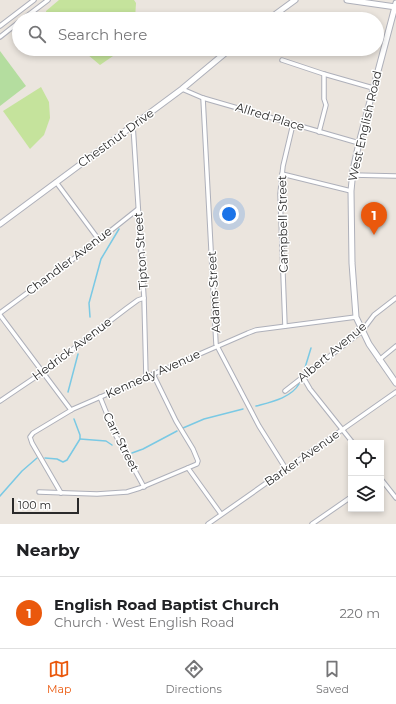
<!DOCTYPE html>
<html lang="en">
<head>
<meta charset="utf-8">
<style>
	:root { --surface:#fff; --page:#f2f2f2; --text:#202124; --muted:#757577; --line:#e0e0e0; --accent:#ea580c }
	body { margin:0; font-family:Montserrat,sans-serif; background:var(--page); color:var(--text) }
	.controls { position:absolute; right:12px; bottom:12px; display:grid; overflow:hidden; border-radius:0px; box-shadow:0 2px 6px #0003 }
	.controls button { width:36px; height:36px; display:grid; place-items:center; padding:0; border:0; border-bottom:1px solid var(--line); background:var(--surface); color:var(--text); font:20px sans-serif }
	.scale { position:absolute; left:12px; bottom:10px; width:67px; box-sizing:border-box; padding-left:4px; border:2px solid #2a2a2a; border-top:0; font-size:11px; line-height:14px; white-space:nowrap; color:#2a2a2a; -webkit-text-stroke:3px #fff; paint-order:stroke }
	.you { position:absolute; left:229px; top:214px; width:14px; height:14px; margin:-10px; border:3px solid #fff; border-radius:50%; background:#1a73e8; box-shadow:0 0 0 6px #1a73e833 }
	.badge { display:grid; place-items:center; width:26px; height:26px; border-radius:50%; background:var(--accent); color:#fff; font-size:13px; font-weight:700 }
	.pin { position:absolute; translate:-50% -33px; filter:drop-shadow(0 1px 2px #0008) }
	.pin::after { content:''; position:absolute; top:21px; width:14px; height:12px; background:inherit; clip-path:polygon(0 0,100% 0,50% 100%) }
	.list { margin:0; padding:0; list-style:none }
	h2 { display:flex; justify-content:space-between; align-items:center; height:52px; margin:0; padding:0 16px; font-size:17px }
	h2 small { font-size:13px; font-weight:400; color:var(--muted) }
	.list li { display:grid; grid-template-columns:26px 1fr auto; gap:12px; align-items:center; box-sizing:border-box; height:72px; padding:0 16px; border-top:1px solid var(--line) }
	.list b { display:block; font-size:15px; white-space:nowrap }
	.list p { margin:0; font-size:13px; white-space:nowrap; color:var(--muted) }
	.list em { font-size:13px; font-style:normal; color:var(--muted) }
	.icon { flex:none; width:22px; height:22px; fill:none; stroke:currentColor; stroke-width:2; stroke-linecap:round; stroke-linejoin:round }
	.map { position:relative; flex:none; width:396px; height:524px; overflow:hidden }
	.search { position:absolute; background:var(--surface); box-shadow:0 2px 6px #0003; left:12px; right:12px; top:12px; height:44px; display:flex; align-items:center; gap:10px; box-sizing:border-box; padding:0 14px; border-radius:22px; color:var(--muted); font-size:15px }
	.sheet { height:124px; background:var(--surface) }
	nav { display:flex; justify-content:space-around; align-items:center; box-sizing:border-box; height:56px; border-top:1px solid var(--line); background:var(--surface); font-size:11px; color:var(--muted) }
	nav a { display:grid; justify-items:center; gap:2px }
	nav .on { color:var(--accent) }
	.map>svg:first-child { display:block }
	.green { fill:#b4dd9f }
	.pitch { fill:#c5e39c }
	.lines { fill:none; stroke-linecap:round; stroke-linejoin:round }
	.stream { stroke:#7ac9e4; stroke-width:1.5 }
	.street-casing { stroke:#aeb0ba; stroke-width:5.5 }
	.secondary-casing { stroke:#aeb0ba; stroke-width:7 }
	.street { stroke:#fff; stroke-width:3.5 }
	.secondary { stroke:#fff; stroke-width:5 }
	.labels { text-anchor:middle; stroke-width:3; stroke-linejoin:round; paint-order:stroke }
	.street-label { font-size:12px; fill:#2a2a2a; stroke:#fff }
</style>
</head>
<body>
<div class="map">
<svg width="396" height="524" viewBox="0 0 396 524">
	<rect width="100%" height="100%" fill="#ebe5de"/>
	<polygon class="green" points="0,51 26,86 0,106"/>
	<g class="pitch">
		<polygon points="59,0 134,0 136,3 135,19 47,19 46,11"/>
		<polygon points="81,49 121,49 113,56 100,65"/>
		<polygon points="41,87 49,102 50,118 44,135 30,149 3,111"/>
	</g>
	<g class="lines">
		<g class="stream">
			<polyline points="90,317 89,303 101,259 119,229"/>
			<polyline points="304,371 311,348"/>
			<polyline points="68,392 78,354"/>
			<path d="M256,406C271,402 291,398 299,384"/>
			<polyline points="183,428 204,419 243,409"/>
			<polyline points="80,439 106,441 112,445"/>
			<polyline points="132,453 143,449 177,431"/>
			<polyline points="45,458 57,459 63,462 67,460 80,439 80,435 74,419"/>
			<polyline points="0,496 22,471 37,458"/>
		</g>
		<g class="street-casing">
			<g id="street">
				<polyline points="23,19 48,0"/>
				<polyline points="0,26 34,0"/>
				<polyline points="0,37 19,22"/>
				<polyline points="282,60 324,74 373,88"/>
				<polyline points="182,89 203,98 359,143"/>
				<polyline points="203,98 216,344 259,426 286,469"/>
				<polyline points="133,125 144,298 146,377"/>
				<polyline points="319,132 326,105 324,99 324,74"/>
				<polyline points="282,174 351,191"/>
				<polyline points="352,175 396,176"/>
				<polyline points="56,182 99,240"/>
				<polyline points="0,313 99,240 138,209"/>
				<polyline points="0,315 71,410"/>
				<polyline points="285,326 280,194 283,166 293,124"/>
				<polyline points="379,360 396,346"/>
				<polyline points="303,377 310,389 353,443"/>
				<polyline points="285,391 362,331 374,315 396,298"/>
				<polyline points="100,397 115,434 144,487"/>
				<polyline points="0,401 43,372 127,308 138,300 144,298"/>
				<polyline points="188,468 221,514"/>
				<polyline points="381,479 396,498"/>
				<polyline points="39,492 97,494 127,492 140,488 197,464 198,461 193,449 176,421 153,374"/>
				<polyline points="61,493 32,443 30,437 33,433 73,409 248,333 256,330 356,317"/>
				<polyline points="208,524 396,392"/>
				<polyline points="312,524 351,497"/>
			</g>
		</g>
		<g class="secondary-casing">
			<g id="secondary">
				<polyline points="347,0 396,7"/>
				<polyline points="396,3 359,143 353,170 351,191 352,263 356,317 369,344 396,383"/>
				<polyline points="269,19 295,0"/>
				<polyline points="0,224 182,89 230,49"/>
			</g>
		</g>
		<use href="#street" class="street"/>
		<use href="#secondary" class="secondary"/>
	</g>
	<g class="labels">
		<g class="street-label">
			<text transform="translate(270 117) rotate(17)" y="4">Allred Place</text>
			<text transform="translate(365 126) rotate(-77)" y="4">West English Road</text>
			<text transform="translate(116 138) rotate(-36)" y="4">Chestnut Drive</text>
			<text transform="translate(283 224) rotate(-91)" y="4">Campbell Street</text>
			<text transform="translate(141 251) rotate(-94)" y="4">Tipton Street</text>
			<text transform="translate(69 261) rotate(-37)" y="4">Chandler Avenue</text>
			<text transform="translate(214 292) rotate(-93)" y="4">Adams Street</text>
			<text transform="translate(72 349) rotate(-37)" y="4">Hedrick Avenue</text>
			<text transform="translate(332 352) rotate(-40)" y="4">Albert Avenue</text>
			<text transform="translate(153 374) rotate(-24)" y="4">Kennedy Avenue</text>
			<text transform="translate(121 442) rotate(63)" y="4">Carr Street</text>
			<text transform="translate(302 458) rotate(-35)" y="4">Barker Avenue</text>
		</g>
	</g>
</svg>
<div class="controls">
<button><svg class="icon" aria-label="locate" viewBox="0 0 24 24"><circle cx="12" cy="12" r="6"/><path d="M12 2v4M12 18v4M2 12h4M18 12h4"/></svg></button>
<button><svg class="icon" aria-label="layers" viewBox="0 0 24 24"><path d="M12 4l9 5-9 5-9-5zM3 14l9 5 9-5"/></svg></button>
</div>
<div class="scale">100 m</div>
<div class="you"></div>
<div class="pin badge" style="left:374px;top:235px">1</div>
<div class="search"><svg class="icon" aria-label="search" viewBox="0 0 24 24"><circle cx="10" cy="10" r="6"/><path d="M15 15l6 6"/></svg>Search here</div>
</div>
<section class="sheet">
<h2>Nearby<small></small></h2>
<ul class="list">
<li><span class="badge">1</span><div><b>English Road Baptist Church</b><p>Church · West English Road</p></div><em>220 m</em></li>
</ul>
</section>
<nav>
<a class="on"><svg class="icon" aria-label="map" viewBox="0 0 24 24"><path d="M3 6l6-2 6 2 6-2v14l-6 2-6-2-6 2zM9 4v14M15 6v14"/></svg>Map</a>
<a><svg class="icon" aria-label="directions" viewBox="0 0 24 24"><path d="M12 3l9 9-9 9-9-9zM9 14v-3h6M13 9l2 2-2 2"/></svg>Directions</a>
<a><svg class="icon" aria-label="saved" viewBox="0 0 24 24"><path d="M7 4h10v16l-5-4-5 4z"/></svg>Saved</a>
</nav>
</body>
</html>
